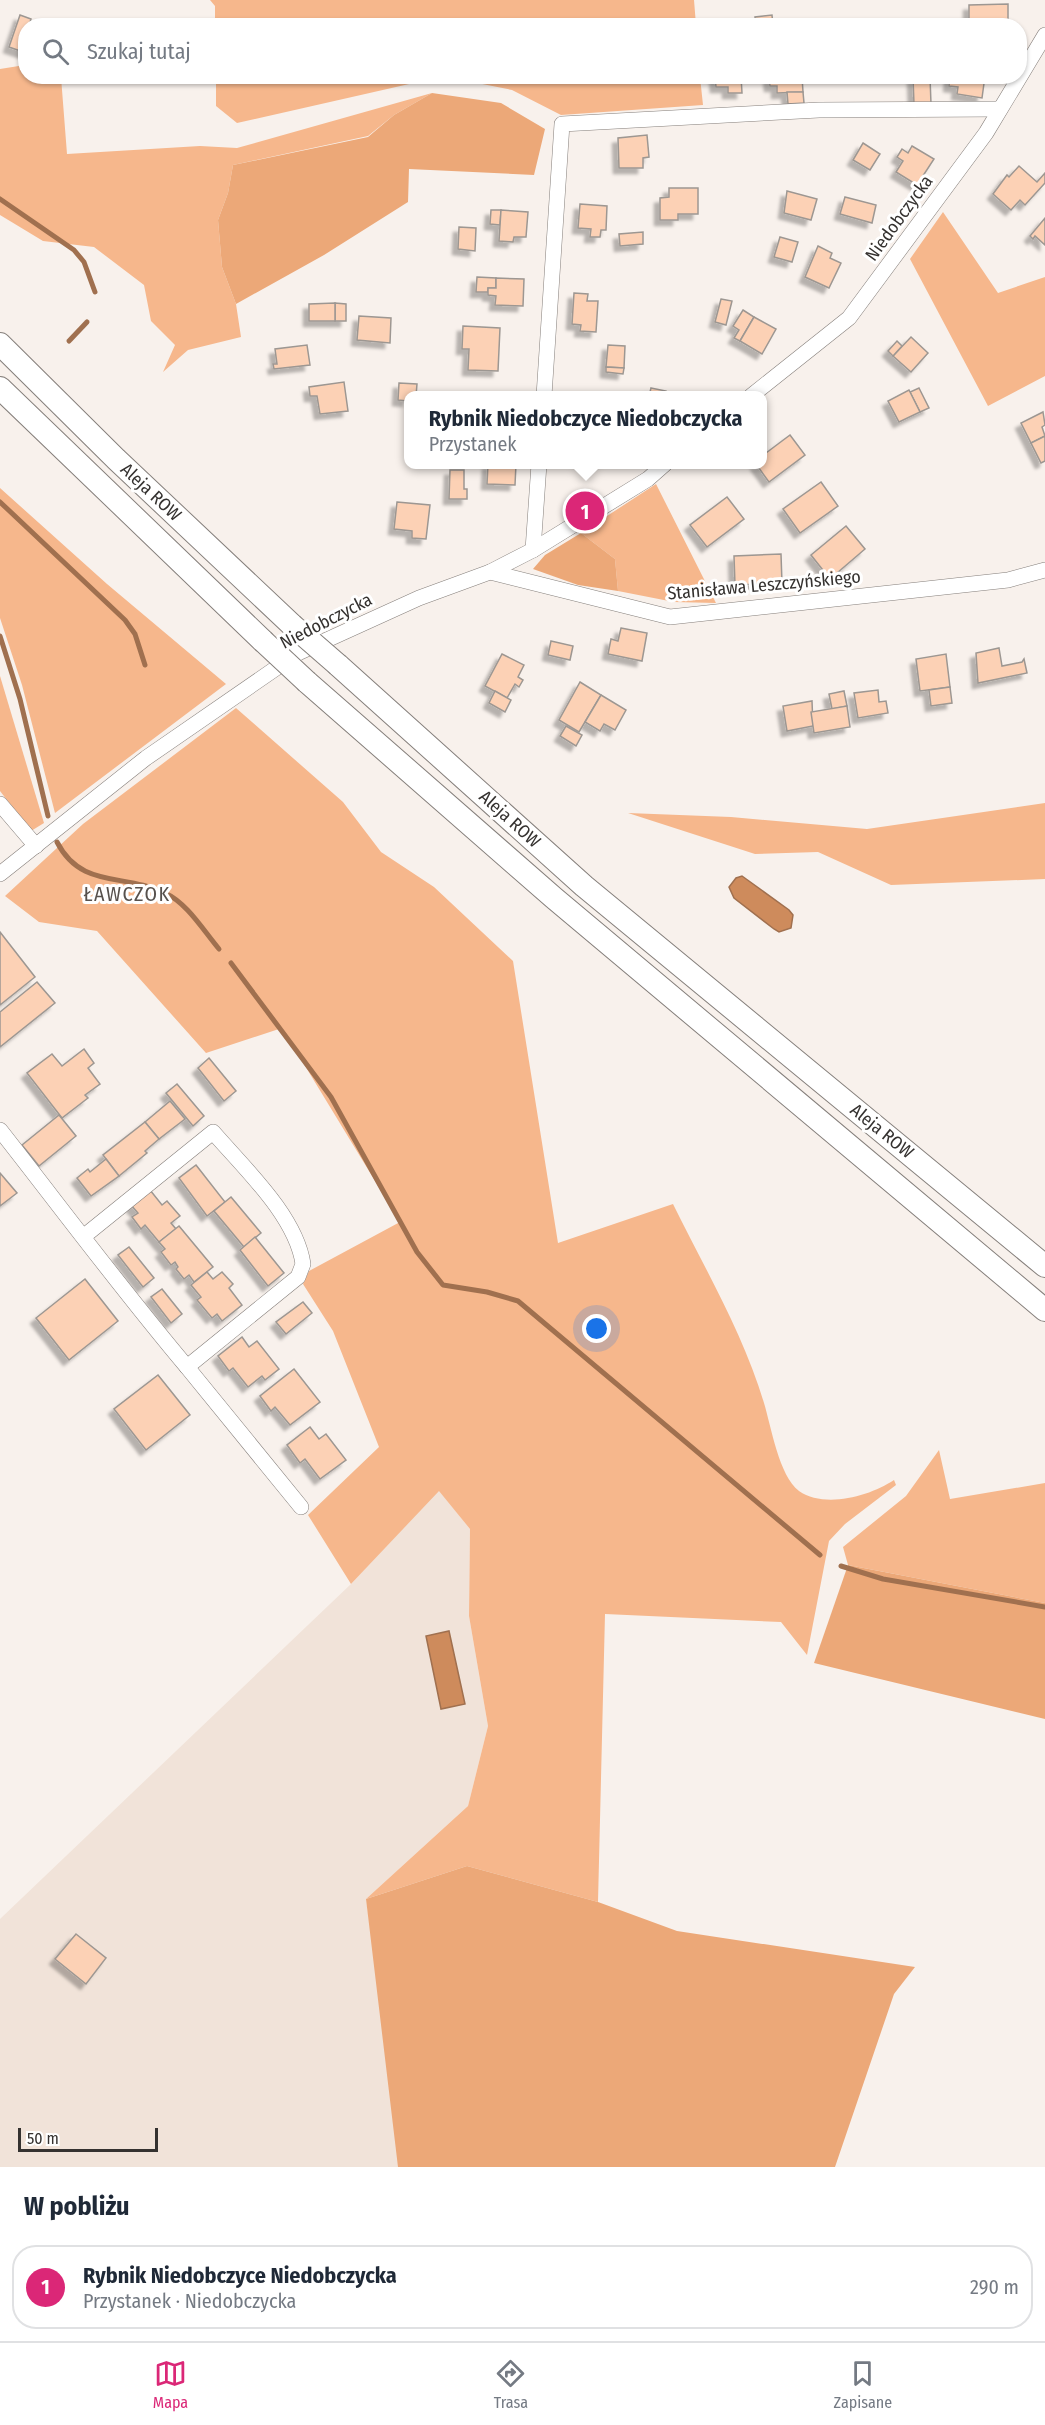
<!DOCTYPE html>
<html lang="pl">
<head>
<meta charset="utf-8">
<style>
	:root { --surface:#fff; --page:#f6f6f7; --text:#1f2937; --muted:#747a83; --line:#e0e1e3; --accent:#db2777 }
	body { margin:0; font-family:"Fira Sans Condensed",sans-serif; background:var(--page); color:var(--text) }
	.scale { position:absolute; left:18px; bottom:15px; width:140px; box-sizing:border-box; padding-left:6px; border:3px solid #353230; border-top:0; font-size:16px; line-height:21px; white-space:nowrap; color:#353230; -webkit-text-stroke:4px #fff; paint-order:stroke }
	.you { position:absolute; left:597px; top:1329px; width:21px; height:21px; margin:-15px; border:4px solid #fff; border-radius:50%; background:#1a73e8; box-shadow:0 0 0 9px #1a73e833 }
	.badge { display:grid; place-items:center; width:39px; height:39px; border-radius:50%; background:var(--accent); color:#fff; font-size:20px; font-weight:700 }
	.pin { position:absolute; translate:-50% -50%; border:3px solid #fff; box-shadow:0 2px 6px #0006 }
	.popup { position:absolute; left:404px; top:391px; width:363px; height:78px; box-sizing:border-box; display:grid; place-content:center; border-radius:12px; background:var(--surface); filter:drop-shadow(0 2px 4px #0005); font-size:20px; white-space:nowrap; color:var(--muted) }
	.popup b { font-size:22px; color:var(--text) }
	.popup::after { content:''; position:absolute; left:50%; top:100%; margin-left:-12px; border:12px solid transparent; border-top-color:var(--surface) }
	.list { margin:0; padding:0; list-style:none }
	h2 { display:flex; justify-content:space-between; align-items:center; height:78px; margin:0; padding:0 24px; font-size:26px }
	h2 small { font-size:20px; font-weight:400; color:var(--muted) }
	.list li { display:grid; grid-template-columns:39px 1fr auto; gap:18px; align-items:center; box-sizing:border-box; height:84px; margin:0 12px 12px; padding:0 12px; border:2px solid var(--line); border-radius:24px }
	.list b { display:block; font-size:22px; white-space:nowrap }
	.list p { margin:0; font-size:20px; white-space:nowrap; color:var(--muted) }
	.list em { font-size:20px; font-style:normal; color:var(--muted) }
	.icon { flex:none; width:33px; height:33px; fill:none; stroke:currentColor; stroke-width:2; stroke-linecap:round; stroke-linejoin:round }
	.map { position:relative; flex:none; width:1045px; height:2167px; overflow:hidden }
	.search { position:absolute; background:var(--surface); box-shadow:0 2px 4px #0004; left:18px; right:18px; top:18px; height:66px; display:flex; align-items:center; gap:15px; box-sizing:border-box; padding:0 21px; border-radius:24px; color:var(--muted); font-size:22px }
	.sheet { height:174px; background:var(--surface) }
	nav { display:flex; justify-content:space-around; align-items:center; box-sizing:border-box; height:84px; border-top:2px solid var(--line); background:var(--surface); font-size:16px; color:var(--muted) }
	nav a { display:grid; justify-items:center; gap:3px }
	nav .on { color:var(--accent) }
	.map>svg:first-child { display:block }
	.built { fill:#f1e3d9 }
	.green { fill:#f6b78c }
	.forest { fill:#eca878 }
	.water { fill:#ce8b5c; stroke:#a0704f; stroke-width:1.5 }
	.lines { fill:none; stroke-linecap:round; stroke-linejoin:round }
	.stream { stroke:#a0704f; stroke-width:5 }
	.building { fill:#fcd1b5; stroke:#9d9792; stroke-width:1.5; filter:url(#shadow) }
	.minor-casing { stroke:#857f7b; stroke-width:16 }
	.primary-casing { stroke:#857f7b; stroke-width:24 }
	.minor { stroke:#fff; stroke-width:15 }
	.primary { stroke:#fff; stroke-width:22 }
	.primary-bridge-casing { stroke:#857f7b; stroke-width:24; stroke-linecap:butt }
	.primary-bridge { stroke:#fff; stroke-width:22 }
	.labels { text-anchor:middle; stroke-width:6; stroke-linejoin:round; paint-order:stroke }
	.street-label { font-size:18px; fill:#353230; stroke:#fff }
	.neighbourhood-label { font-size:20px; letter-spacing:1.5px; fill:#57514d; stroke:#fff }
</style>
</head>
<body>
<div class="map">
<svg width="1045" height="2167" viewBox="0 0 1045 2167">
	<defs>
		<filter id="shadow"><feDropShadow dx="-5.5" dy="5.5" stdDeviation="1.5" flood-color="#0004"/></filter>
	</defs>
	<rect width="100%" height="100%" fill="#f8f1ec"/>
	<polygon class="built" points="439,1490 470,1529 469,1616 488,1726 468,1806 366,1899 403,2167 0,2167 0,1919 351,1584"/>
	<g class="green">
		<polygon points="210,0 694,0 696,25 215,25 215,6"/>
		<polygon points="25,65 26,76 61,77 67,154 200,146 237,148 432,93 394,115 368,136 233,165 228,193 218,220 222,267 236,304 241,337 188,350 163,372 175,345 151,321 144,285 94,247 43,241 0,215 0,69"/>
		<polygon points="216,77 216,76 440,77 237,123 216,106"/>
		<polygon points="447,77 700,77 703,105 561,115 512,90"/>
		<polygon points="943,212 998,293 1045,277 1045,376 988,406 910,259"/>
		<polygon points="656,484 716,603 674,602 618,591 615,559 581,533"/>
		<polygon points="0,488 107,584 226,684 55,813 22,685 0,618"/>
		<polygon points="0,676 44,823 31,831 0,791"/>
		<path d="M236,708L343,802L381,852L434,887L513,961L558,1243L673,1204C705,1269 743,1333 764,1403C771,1426 779,1476 799,1491C825,1509 870,1496 894,1480L896,1485L845,1524L829,1541L807,1655L781,1622L605,1614L598,1902L467,1866L366,1899L468,1806L488,1726L469,1616L470,1529L439,1491L351,1584L308,1515L379,1447L333,1331L303,1284L309,1271L400,1222L282,1028L206,1053L97,931L39,922L5,896L83,824Z"/>
		<polygon points="1045,803 1045,879 891,885 818,852 755,854 628,813 731,817 867,829"/>
		<polygon points="939,1450 950,1499 1045,1483 1045,1603 848,1565 843,1547 906,1496"/>
	</g>
	<g class="forest">
		<polygon points="432,93 501,103 545,129 534,175 409,169 408,202 324,255 236,304 222,267 218,220 228,193 233,165 368,137 394,115"/>
		<polygon points="581,533 615,559 618,591 578,585 533,569 545,555"/>
		<polygon points="848,1565 1045,1603 1045,1719 814,1663"/>
		<polygon points="467,1866 598,1902 677,1931 915,1967 894,1994 835,2167 398,2167 366,1899"/>
	</g>
	<g class="water">
		<polygon points="742,876 789,910 793,915 791,928 779,932 774,929 734,898 729,887 736,878"/>
		<polygon points="449,1631 465,1704 441,1709 426,1636"/>
	</g>
	<g class="lines">
		<g class="stream">
			<polyline points="0,199 74,250 84,262 95,292"/>
			<polyline points="69,341 87,322"/>
			<polyline points="0,502 125,620 135,634 145,665"/>
			<polyline points="0,636 20,699 48,816"/>
			<path d="M57,842C81,889 124,873 165,893C187,903 203,930 219,949"/>
			<polyline points="231,963 331,1097 417,1252 443,1285 487,1292 518,1301 820,1555"/>
			<polyline points="841,1566 883,1579 1045,1607"/>
		</g>
	</g>
	<g class="building">
		<polygon points="1008,4 1008,26 969,26 969,5"/>
		<polygon points="20,15 31,19 29,26 26,26 26,53 9,47"/>
		<polygon points="772,15 773,26 756,26 755,17"/>
		<polygon points="715,76 741,76 742,93 728,93 728,87 716,87"/>
		<polygon points="802,76 803,92 777,93 777,86 770,86 769,78"/>
		<polygon points="950,76 985,76 982,98 957,94 958,87 949,86"/>
		<polygon points="930,77 931,104 914,104 913,78"/>
		<polygon points="787,92 803,92 804,103 788,104"/>
		<polygon points="647,135 649,157 643,158 643,168 619,168 618,138"/>
		<polygon points="863,143 880,154 870,170 853,160"/>
		<polygon points="912,146 934,159 917,185 896,172 903,161 897,157 902,149 908,153"/>
		<polygon points="1019,166 1037,182 1045,173 1045,183 1025,205 1020,200 1011,210 993,194 1007,175 1009,177"/>
		<polygon points="669,188 698,188 698,214 678,214 678,220 660,220 660,198 669,197"/>
		<polygon points="787,191 817,199 811,220 784,213"/>
		<polygon points="845,197 876,205 872,223 840,214"/>
		<polygon points="580,204 607,206 606,230 601,230 600,237 590,237 591,229 578,228"/>
		<polygon points="491,210 501,210 500,225 490,224"/>
		<polygon points="501,210 528,212 526,237 514,237 513,242 499,241"/>
		<polygon points="1045,218 1045,245 1035,236 1033,239 1030,236"/>
		<polygon points="459,227 476,228 475,251 458,249"/>
		<polygon points="643,232 643,244 620,246 619,234"/>
		<polygon points="780,237 798,242 792,262 774,257"/>
		<polygon points="818,246 832,253 830,258 841,263 829,288 805,277"/>
		<polygon points="477,277 496,278 496,288 488,288 488,292 476,292"/>
		<polygon points="496,278 524,279 523,306 495,305 496,296 488,295 488,288 496,288"/>
		<polygon points="574,293 588,294 587,301 598,301 596,332 580,331 581,325 572,324"/>
		<polygon points="721,299 732,301 726,325 715,322"/>
		<polygon points="335,303 346,304 346,321 335,321"/>
		<polygon points="335,303 335,321 309,321 309,304"/>
		<polygon points="743,310 754,317 740,341 734,338 739,330 733,326"/>
		<polygon points="359,316 391,318 390,343 357,340"/>
		<polygon points="754,317 776,329 762,354 740,341"/>
		<polygon points="463,326 500,328 498,371 468,370 469,349 462,349"/>
		<polygon points="911,337 928,353 911,372 893,356"/>
		<polygon points="897,341 902,346 893,356 888,351"/>
		<polygon points="307,345 310,365 274,369 273,364 277,364 275,349"/>
		<polygon points="608,345 625,346 624,368 606,367"/>
		<polygon points="606,367 624,368 623,374 606,372"/>
		<polygon points="344,382 348,411 320,414 317,396 310,396 309,387"/>
		<polygon points="399,383 417,384 416,396 408,396 408,401 398,400"/>
		<polygon points="651,388 666,391 665,396 649,396"/>
		<polygon points="919,388 929,408 920,412 910,392"/>
		<polygon points="909,390 920,412 899,422 888,401"/>
		<polygon points="1043,412 1045,425 1042,427 1045,436 1031,443 1021,423"/>
		<polygon points="790,435 805,455 769,482 756,464 762,464 762,456"/>
		<polygon points="1045,436 1045,461 1041,463 1031,443"/>
		<polygon points="488,464 516,464 515,485 487,484"/>
		<polygon points="450,470 464,470 464,489 467,489 467,499 449,499"/>
		<polygon points="821,482 838,506 800,533 783,509"/>
		<polygon points="727,497 744,519 707,547 690,525"/>
		<polygon points="397,502 430,505 426,539 412,538 412,531 394,529"/>
		<polygon points="846,526 865,549 830,579 811,555"/>
		<polygon points="781,554 782,583 735,585 734,556"/>
		<polygon points="621,628 647,633 642,661 608,654 611,639 618,641"/>
		<polygon points="551,641 573,646 570,660 548,655"/>
		<polygon points="999,648 1002,666 1022,662 1024,659 1027,673 978,683 976,653"/>
		<polygon points="502,654 524,665 518,677 523,680 519,687 515,684 507,698 485,686"/>
		<polygon points="946,654 950,687 920,691 916,659"/>
		<polygon points="580,682 601,695 579,732 559,720"/>
		<polygon points="950,687 952,703 931,706 929,690"/>
		<polygon points="878,690 879,702 886,701 888,713 858,718 854,693"/>
		<polygon points="495,691 511,700 505,712 489,703"/>
		<polygon points="844,691 847,706 832,709 829,694"/>
		<polygon points="601,695 626,710 615,730 604,724 600,731 585,722"/>
		<polygon points="812,701 813,726 787,731 783,706"/>
		<polygon points="847,706 850,727 814,733 811,712"/>
		<polygon points="566,726 582,735 576,746 560,736"/>
		<polygon points="0,932 35,977 0,1005"/>
		<polygon points="37,982 55,1003 0,1047 0,1012"/>
		<polygon points="84,1049 94,1063 88,1068 100,1084 85,1095 88,1098 62,1118 27,1073 52,1054 62,1066"/>
		<polygon points="209,1058 236,1091 224,1101 198,1068"/>
		<polygon points="177,1084 204,1116 193,1126 166,1093"/>
		<polygon points="170,1101 185,1119 159,1139 145,1122"/>
		<polygon points="59,1115 76,1136 39,1166 22,1145"/>
		<polygon points="145,1122 159,1139 145,1151 147,1153 119,1176 103,1155"/>
		<polygon points="106,1159 119,1176 91,1196 77,1178 88,1169 90,1172"/>
		<polygon points="196,1165 225,1202 207,1216 179,1178"/>
		<polygon points="0,1173 17,1193 0,1206"/>
		<polygon points="150,1190 162,1205 167,1201 180,1216 171,1223 176,1229 159,1242 145,1225 141,1229 132,1217 138,1213 131,1205"/>
		<polygon points="231,1197 261,1233 244,1247 214,1211"/>
		<polygon points="179,1226 213,1267 194,1282 189,1275 184,1279 176,1269 178,1267 175,1262 171,1265 161,1252 165,1249 159,1242"/>
		<polygon points="255,1237 284,1273 268,1286 240,1250"/>
		<polygon points="129,1247 154,1278 143,1287 118,1255"/>
		<polygon points="207,1272 213,1279 222,1272 233,1284 229,1288 242,1305 222,1321 217,1314 212,1318 197,1300 201,1297 191,1285"/>
		<polygon points="85,1279 118,1321 69,1360 36,1318"/>
		<polygon points="162,1289 182,1314 171,1323 151,1297"/>
		<polygon points="303,1302 312,1313 286,1334 276,1322"/>
		<polygon points="242,1337 249,1347 257,1341 279,1369 265,1380 262,1376 248,1387 233,1368 229,1371 218,1356"/>
		<polygon points="294,1369 320,1402 290,1425 275,1407 271,1411 260,1396"/>
		<polygon points="158,1375 190,1415 146,1450 114,1409"/>
		<polygon points="310,1427 319,1439 326,1434 346,1460 320,1479 305,1459 300,1463 287,1445"/>
		<polygon points="76,1934 106,1958 86,1984 55,1959"/>
	</g>
	<g class="lines">
		<g class="minor-casing">
			<g id="minor">
				<polyline points="544,396 562,124 819,110 1000,109"/>
				<polyline points="751,396 849,318 986,133 1045,35"/>
				<polyline points="533,550 539,464"/>
				<polyline points="490,572 670,617 1008,580 1045,570"/>
				<polyline points="0,804 36,846"/>
				<polyline points="0,874 146,758 298,653 419,598 490,572 533,550 648,479 665,464"/>
				<path d="M0,1130C62,1209 122,1290 187,1367L298,1277L303,1264C296,1216 244,1168 213,1132L83,1237"/>
				<polyline points="187,1367 301,1507"/>
			</g>
		</g>
		<g class="primary-casing">
			<g id="primary">
				<polyline points="0,344 116,459 292,625"/>
				<polyline points="0,388 263,641"/>
				<polyline points="338,665 584,886 1045,1266"/>
				<polyline points="307,682 554,898 1045,1310"/>
			</g>
		</g>
		<use href="#minor" class="minor"/>
		<use href="#primary" class="primary"/>
		<g class="primary-bridge-casing">
			<g id="primary-bridge">
				<polyline points="292,625 338,665"/>
				<polyline points="263,641 307,682"/>
			</g>
		</g>
		<use href="#primary-bridge" class="primary-bridge"/>
	</g>
	<g class="labels">
		<g class="street-label">
			<text transform="translate(899 218) rotate(-54)" y="6">Niedobczycka</text>
			<text transform="translate(151 492) rotate(43)" y="6">Aleja ROW</text>
			<text transform="translate(764 585) rotate(-5)" y="6">Stanisława Leszczyńskiego</text>
			<text transform="translate(326 621) rotate(-27)" y="6">Niedobczycka</text>
			<text transform="translate(510 819) rotate(42)" y="6">Aleja ROW</text>
			<text transform="translate(882 1131) rotate(39)" y="6">Aleja ROW</text>
		</g>
		<g class="neighbourhood-label">
			<text x="127" y="901">ŁAWCZOK</text>
		</g>
	</g>
</svg>
<div class="scale">50 m</div>
<div class="you"></div>
<div class="pin badge" style="left:585px;top:511px">1</div>
<div class="popup"><b>Rybnik Niedobczyce Niedobczycka</b>Przystanek</div>
<div class="search"><svg class="icon" aria-label="search" viewBox="0 0 24 24"><circle cx="10" cy="10" r="6"/><path d="M15 15l6 6"/></svg>Szukaj tutaj</div>
</div>
<section class="sheet">
<h2>W pobliżu<small></small></h2>
<ul class="list">
<li><span class="badge">1</span><div><b>Rybnik Niedobczyce Niedobczycka</b><p>Przystanek · Niedobczycka</p></div><em>290 m</em></li>
</ul>
</section>
<nav>
<a class="on"><svg class="icon" aria-label="map" viewBox="0 0 24 24"><path d="M3 6l6-2 6 2 6-2v14l-6 2-6-2-6 2zM9 4v14M15 6v14"/></svg>Mapa</a>
<a><svg class="icon" aria-label="directions" viewBox="0 0 24 24"><path d="M12 3l9 9-9 9-9-9zM9 14v-3h6M13 9l2 2-2 2"/></svg>Trasa</a>
<a><svg class="icon" aria-label="saved" viewBox="0 0 24 24"><path d="M7 4h10v16l-5-4-5 4z"/></svg>Zapisane</a>
</nav>
</body>
</html>
